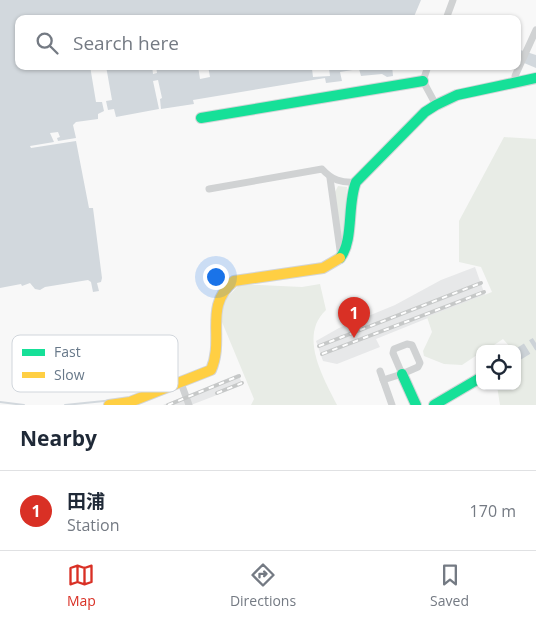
<!DOCTYPE html>
<html lang="en">
<head>
<meta charset="utf-8">
<style>
	:root { --surface:#fff; --page:#f6f6f7; --text:#1f2937; --muted:#747a83; --line:#e0e1e3; --accent:#d93025 }
	body { margin:0; font-family:"Open Sans","Noto Sans JP",sans-serif; background:var(--page); color:var(--text) }
	.controls { position:absolute; right:15px; bottom:15px; display:grid; overflow:hidden; border-radius:10px; box-shadow:0 1px 4px #0004 }
	.controls button { width:45px; height:45px; display:grid; place-items:center; padding:0; border:0; border-bottom:1px solid var(--line); background:var(--surface); color:var(--text); font:25px sans-serif }
	.you { position:absolute; left:215px; top:276px; width:18px; height:18px; margin:-12px; border:4px solid #fff; border-radius:50%; background:#1a73e8; box-shadow:0 0 0 8px #1a73e833 }
	.badge { display:grid; place-items:center; width:32px; height:32px; border-radius:50%; background:var(--accent); color:#fff; font-size:16px; font-weight:700 }
	.pin { position:absolute; translate:-50% -41px; filter:drop-shadow(0 1px 2px #0008) }
	.pin::after { content:''; position:absolute; top:26px; width:18px; height:15px; background:inherit; clip-path:polygon(0 0,100% 0,50% 100%) }
	.list { margin:0; padding:0; list-style:none }
	h2 { display:flex; justify-content:space-between; align-items:center; height:65px; margin:0; padding:0 20px; font-size:21px }
	h2 small { font-size:16px; font-weight:400; color:var(--muted) }
	.list li { display:grid; grid-template-columns:32px 1fr auto; gap:15px; align-items:center; box-sizing:border-box; height:80px; padding:0 20px; border-top:1px solid var(--line) }
	.list b { display:block; font-size:19px; white-space:nowrap }
	.list p { margin:0; font-size:16px; white-space:nowrap; color:var(--muted) }
	.list em { font-size:16px; font-style:normal; color:var(--muted) }
	.icon { flex:none; width:28px; height:28px; fill:none; stroke:currentColor; stroke-width:2; stroke-linecap:round; stroke-linejoin:round }
	.map { position:relative; flex:none; width:536px; height:405px; overflow:hidden }
	.search { position:absolute; background:var(--surface); box-shadow:0 1px 4px #0004; left:15px; right:15px; top:15px; height:55px; display:flex; align-items:center; gap:12px; box-sizing:border-box; padding:0 18px; border-radius:10px; color:var(--muted); font-size:19px }
	.sheet { height:145px; background:var(--surface) }
	nav { display:flex; justify-content:space-around; align-items:center; box-sizing:border-box; height:70px; border-top:1px solid var(--line); background:var(--surface); font-size:14px; color:var(--muted) }
	nav a { display:grid; justify-items:center; gap:2px }
	nav .on { color:var(--accent) }
	.map>svg:first-child { display:block }
	.built { fill:#e7e8e9 }
	.green { fill:#e8ece6 }
	.water { fill:#d2d8dd; fill-rule:evenodd }
	.lines { fill:none; stroke-linecap:round; stroke-linejoin:round }
	.stream { stroke:#d2d8dd; stroke-width:2 }
	.highway-tunnel { stroke:#ccd2d7; stroke-width:12; stroke-dasharray:12 6; stroke-linecap:butt }
	.fast-casing { stroke:#d3d5d7; stroke-width:12 }
	.slow-casing { stroke:#d3d5d7; stroke-width:12 }
	.street { stroke:#d0d2d3; stroke-width:7 }
	.fast { stroke:#16e098; stroke-width:10 }
	.slow { stroke:#ffcf43; stroke-width:10 }
	.rail-casing { stroke:#c6c8c8; stroke-width:4 }
	.rail { stroke:#fff; stroke-width:2; stroke-dasharray:5.5; stroke-linecap:butt }
	.key { fill:#fff; stroke:#d1d6dc; stroke-width:1 }
	.key-label { font-size:14px; fill:#677889 }
</style>
</head>
<body>
<div class="map">
<svg width="536" height="405" viewBox="0 0 536 405">
	<rect width="100%" height="100%" fill="#f8f8f8"/>
	<g class="built">
		<polygon points="475,267 485,295 376,339 380,347 337,364 323,361 316,341 339,328 395,305 441,280"/>
		<polygon points="238,374 243,385 191,405 163,405"/>
	</g>
	<g class="green">
		<polygon points="504,137 536,139 536,405 500,405 497,386 517,386 517,364 520,362 517,349 512,349 503,339 488,349 480,349 480,353 462,365 444,364 424,356 423,351 432,332 427,317 492,292 481,267 459,262 459,221"/>
		<polygon points="338,186 347,187 344,239 341,237 335,192"/>
		<path d="M240,284L302,287L320,284L326,310C298,336 324,379 337,405H251L254,399L222,322L223,302Z"/>
	</g>
	<g class="water">
		<polygon points="0,0 421,0 413,19 19,19 19,66 90,66 96,102 102,102 104,111 98,114 98,119 76,122 73,125 76,138 58,141 57,138 60,137 58,132 50,133 54,142 30,146 31,148 76,141 89,208 93,208 102,278 101,282 97,283 99,291 93,292 91,282 88,280 45,287 40,290 35,289 30,283 22,286 21,284 0,288"/>
		<polygon points="517,49 536,55 536,68 517,60"/>
		<path d="M106,66H152L153,74L157,73L156,66H198L200,79L210,77L208,66H392L393,76L387,77L382,74L361,76L359,69L340,72L342,81L326,83L325,78L193,100L194,104L161,109L160,99L162,98L158,80L153,81L159,109L116,117L114,109L108,110L106,101L112,100ZM329,68L330,76L313,77L312,69Z"/>
	</g>
	<g class="lines">
		<g class="stream">
			<polyline points="0,402 24,405"/>
			<polyline points="65,405 114,400"/>
		</g>
		<polyline class="highway-tunnel" points="517,355 536,343"/>
		<g class="fast-casing">
			<g id="fast">
				<polyline points="201,118 423,81"/>
				<path d="M340,258C354,241 347,204 356,182L425,112L436,105L457,95L536,78"/>
				<polyline points="402,374 416,405"/>
				<polyline points="434,405 480,378"/>
			</g>
		</g>
		<g class="slow-casing">
			<path id="slow" d="M109,405L130,402L211,370C225,338 203,306 234,281L323,268L340,258"/>
		</g>
		<g class="street">
			<polyline points="446,19 453,0"/>
			<polyline points="428,66 423,81 436,105"/>
			<polyline points="516,84 515,76 536,30"/>
			<polyline points="330,178 341,257"/>
			<path d="M209,189L322,169C332,180 341,183 356,182"/>
			<polygon points="407,344 412,345 420,363 418,367 402,374 393,353 394,349"/>
			<polyline points="380,371 392,405"/>
			<polyline points="383,380 402,374"/>
			<polyline points="181,383 189,405"/>
		</g>
		<use href="#fast" class="fast"/>
		<use href="#slow" class="slow"/>
		<g class="rail-casing">
			<g id="rail">
				<polyline points="319,346 481,283"/>
				<polyline points="322,354 484,292"/>
				<polyline points="217,393 242,383"/>
				<polyline points="168,405 239,376"/>
			</g>
		</g>
		<use href="#rail" class="rail"/>
	</g>
	<rect x="12" y="335" width="166" height="57" rx="8" class="key"/>
	<rect x="22" y="349" width="23" height="7" fill="#16e098"/>
	<rect x="22" y="372" width="23" height="6" fill="#ffcf43"/>
	<g class="key-label">
		<text x="54" y="357">Fast</text>
		<text x="54" y="380">Slow</text>
	</g>
</svg>
<div class="controls">
<button><svg class="icon" aria-label="locate" viewBox="0 0 24 24"><circle cx="12" cy="12" r="6"/><path d="M12 2v4M12 18v4M2 12h4M18 12h4"/></svg></button>
</div>
<div class="you"></div>
<div class="pin badge" style="left:354px;top:338px">1</div>
<div class="search"><svg class="icon" aria-label="search" viewBox="0 0 24 24"><circle cx="10" cy="10" r="6"/><path d="M15 15l6 6"/></svg>Search here</div>
</div>
<section class="sheet">
<h2>Nearby<small></small></h2>
<ul class="list">
<li><span class="badge">1</span><div><b>田浦</b><p>Station</p></div><em>170 m</em></li>
</ul>
</section>
<nav>
<a class="on"><svg class="icon" aria-label="map" viewBox="0 0 24 24"><path d="M3 6l6-2 6 2 6-2v14l-6 2-6-2-6 2zM9 4v14M15 6v14"/></svg>Map</a>
<a><svg class="icon" aria-label="directions" viewBox="0 0 24 24"><path d="M12 3l9 9-9 9-9-9zM9 14v-3h6M13 9l2 2-2 2"/></svg>Directions</a>
<a><svg class="icon" aria-label="saved" viewBox="0 0 24 24"><path d="M7 4h10v16l-5-4-5 4z"/></svg>Saved</a>
</nav>
</body>
</html>
